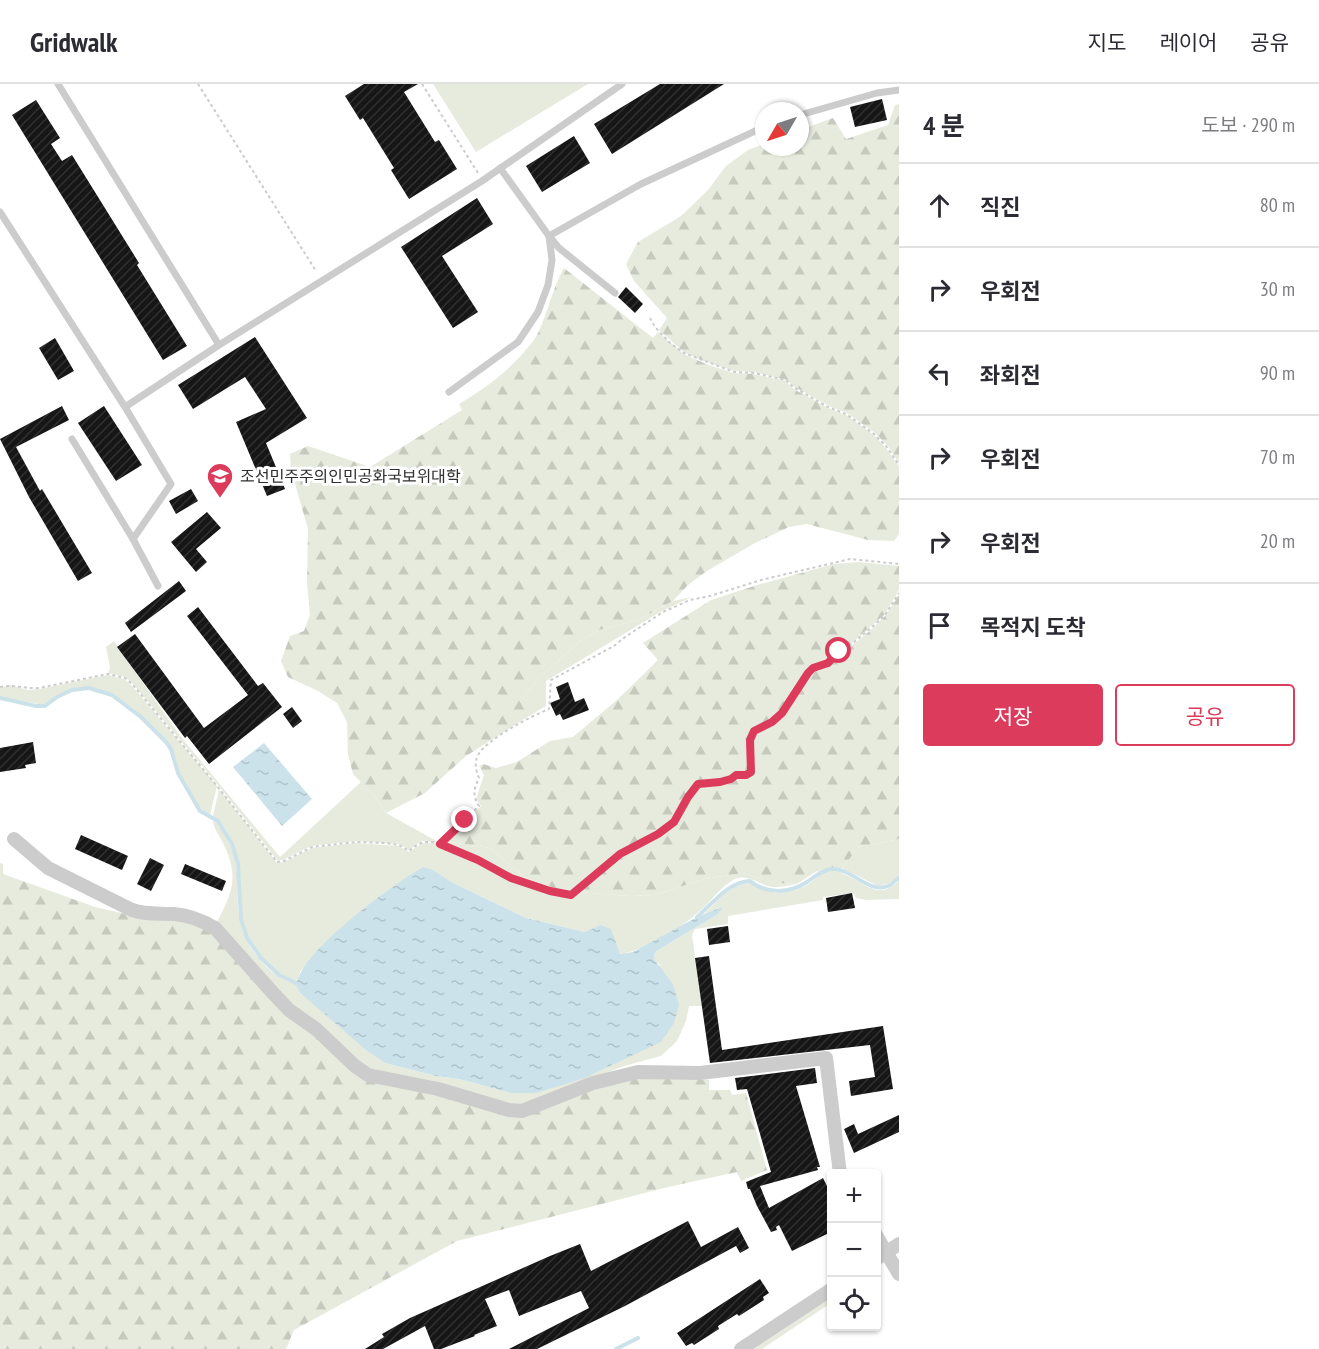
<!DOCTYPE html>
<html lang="ko">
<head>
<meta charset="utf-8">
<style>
	:root { --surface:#fff; --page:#f2f2f3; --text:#2b2b33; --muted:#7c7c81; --line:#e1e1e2; --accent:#dc3b5c }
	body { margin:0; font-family:"PT Sans Narrow","Noto Sans KR",sans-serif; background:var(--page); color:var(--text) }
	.controls { position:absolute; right:18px; bottom:18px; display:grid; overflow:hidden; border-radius:6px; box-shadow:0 2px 4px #0004 }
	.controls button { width:54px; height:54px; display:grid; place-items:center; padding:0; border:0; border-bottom:2px solid var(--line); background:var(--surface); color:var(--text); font:30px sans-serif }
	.compass { position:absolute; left:755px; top:18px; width:54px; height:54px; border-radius:50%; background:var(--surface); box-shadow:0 2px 4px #0004; rotate:231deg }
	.stop { position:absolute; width:18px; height:18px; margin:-14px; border:4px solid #dc3b5c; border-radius:50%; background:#fff }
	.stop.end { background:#dc3b5c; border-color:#fff; box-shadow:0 2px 6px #0008 }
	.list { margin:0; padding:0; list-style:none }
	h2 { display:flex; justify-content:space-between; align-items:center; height:78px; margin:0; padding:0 24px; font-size:26px }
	h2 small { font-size:20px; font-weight:400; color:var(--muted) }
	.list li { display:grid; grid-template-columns:39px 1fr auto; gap:18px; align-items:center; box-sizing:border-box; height:84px; padding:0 24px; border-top:2px solid var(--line) }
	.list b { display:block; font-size:22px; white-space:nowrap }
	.list em { font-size:20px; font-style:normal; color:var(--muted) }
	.actions { display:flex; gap:12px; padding:18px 24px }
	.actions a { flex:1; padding:14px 0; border:2px solid var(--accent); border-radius:6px; text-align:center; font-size:21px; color:var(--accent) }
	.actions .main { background:var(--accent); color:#fff }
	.icon { flex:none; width:33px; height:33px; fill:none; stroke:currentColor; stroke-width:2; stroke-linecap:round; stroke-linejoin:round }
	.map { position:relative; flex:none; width:899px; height:1265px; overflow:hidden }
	header { display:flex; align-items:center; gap:36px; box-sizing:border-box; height:84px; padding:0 30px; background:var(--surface); border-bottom:2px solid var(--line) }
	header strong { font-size:28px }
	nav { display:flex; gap:33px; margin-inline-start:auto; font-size:21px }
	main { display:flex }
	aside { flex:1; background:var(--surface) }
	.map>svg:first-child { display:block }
	.grass { fill:#e7ebdd }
	.forest { fill:url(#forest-firs) }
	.water { fill:url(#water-ripples) }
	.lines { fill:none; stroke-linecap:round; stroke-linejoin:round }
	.stream { stroke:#cbe2ea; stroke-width:4 }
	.building { fill:url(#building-hatch) }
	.path { stroke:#ccc; stroke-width:2; stroke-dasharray:3 3; stroke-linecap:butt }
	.service { stroke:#ccc; stroke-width:7 }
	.minor { stroke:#ccc; stroke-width:14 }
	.route { stroke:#dc3b5c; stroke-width:8 }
	.labels { text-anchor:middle; stroke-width:6; stroke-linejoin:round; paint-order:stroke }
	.poi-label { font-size:16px; fill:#2f2f2f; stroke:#fff; text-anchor:start }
</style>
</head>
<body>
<header>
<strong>Gridwalk</strong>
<nav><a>지도</a><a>레이어</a><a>공유</a></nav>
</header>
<main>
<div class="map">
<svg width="899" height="1265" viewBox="0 0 899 1265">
	<defs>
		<pattern id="forest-firs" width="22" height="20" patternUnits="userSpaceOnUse" patternTransform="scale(1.5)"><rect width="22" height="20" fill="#e7ebdd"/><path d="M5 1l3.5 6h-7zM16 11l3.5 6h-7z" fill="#c6cabe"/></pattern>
		<pattern id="water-ripples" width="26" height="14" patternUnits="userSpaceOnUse" patternTransform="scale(1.5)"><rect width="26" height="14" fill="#cbe2ea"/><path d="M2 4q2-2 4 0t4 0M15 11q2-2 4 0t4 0" fill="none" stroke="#afc2c9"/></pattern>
		<pattern id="building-hatch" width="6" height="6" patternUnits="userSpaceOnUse" patternTransform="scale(1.5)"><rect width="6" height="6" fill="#161616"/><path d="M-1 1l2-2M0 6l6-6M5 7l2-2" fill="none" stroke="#303030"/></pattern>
	</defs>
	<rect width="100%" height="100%" fill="#fff"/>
	<g class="grass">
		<polygon points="433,0 588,0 476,68"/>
		<polygon points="692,513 662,527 546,597 546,622 524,635 524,613 539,594 579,558 599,546 638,536 673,517"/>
		<polygon points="114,557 181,653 280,773 361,698 375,713 386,729 440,759 422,757 409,766 399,760 356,757 311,762 283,776 277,776 218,701 134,601 125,593 108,589 110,584 106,563"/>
		<path d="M108,591L124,595L132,602L217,702L210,731C196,724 184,703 179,688C177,680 176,673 172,666C167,655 157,647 148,638C114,606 86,589 44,621L0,613V604L10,601L28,606L39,605Z"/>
		<path d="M219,705L277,779L284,778L312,764L356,759L399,762L409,768C414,765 419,760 425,759C449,757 486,784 507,794C526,802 550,810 571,812L576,808L629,812L655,811L704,795L743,789L774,799L797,800C790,801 782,803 774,803C760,802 749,789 735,795C723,801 713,814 704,823C682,844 650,865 620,870L613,854L600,841L585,848L526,834L453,799L433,786L301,886L296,898C270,887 249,865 242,837C240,827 241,815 241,804C240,779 234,748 213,732Z"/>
		<path d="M213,735C218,739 221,744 224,750C244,780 234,805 240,836C243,857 261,881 279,893C284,896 290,898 296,900L300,909L385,979L436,992L459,995L511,1009L660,881L654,875L655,868L718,830L722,824L703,831C717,818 730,800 750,799C766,811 789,812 807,801C815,796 821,788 831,787C851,786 873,817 892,802C895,801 897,798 899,796V815L866,816L856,814L853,809L823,813V816L728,832V840L695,845L692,851L702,922H689L686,937L677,957L661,972L624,982L522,1022L364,983L289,919L217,838C234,806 239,791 222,757C218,749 213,744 213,735Z"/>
		<polygon points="899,755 899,793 887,800 878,802 842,784 859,763"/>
		<polygon points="445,757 490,764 526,794 557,805 574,807 570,810 563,810 511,793 479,775 442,760"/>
		<polygon points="831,1214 831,1219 762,1265 754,1265"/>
	</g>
	<g class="forest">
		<polygon points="899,20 899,379 887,361 875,349 847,329 829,322 793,302 787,296 754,288 734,287 707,278 685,269 659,246 667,234 634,197 626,180 638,158 681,132 708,106 726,82 748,66 764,60 764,63 800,63 800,46 833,34 846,55 888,41 895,21"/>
		<path d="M564,184L653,254L658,248L684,270L706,280L733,289L754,290L786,297L792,304L828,324L846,331L874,351L885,363L899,382V450L894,457L868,456L807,440L789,443L755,459L707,487L688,501L673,517L638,536L599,546L579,558L539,594L524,613V635L466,672L425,709L386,729L375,713L353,690L348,670L347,638L337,619L318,607L288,593L281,577L290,552L304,547L310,531L307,499L308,445L291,386L290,370L308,362L370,383L462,326L459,320C484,305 505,290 524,268C529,262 535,256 538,249C548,229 553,202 564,184Z"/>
		<path d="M858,478L899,482V506L884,531L847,563L838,566L827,578L813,583L807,589L781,629L772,637L753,647L749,656L750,687L746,690H735L730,694L720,697L697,699C687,711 684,728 672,738C657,752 638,758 620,768C603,778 587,794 574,807L557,805L526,794L490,764L445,757L481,722L476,715L484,691L479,682L483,680L496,684L517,678L550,657L573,653L618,615L658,576L643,559L711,516L757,501L834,480Z"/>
		<path d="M899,511V755L859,763L842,784H829L815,788L797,800L774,799L743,789L704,795L655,811L629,812L576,808C589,795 604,782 620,771C637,760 657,754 673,740C685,730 688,713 698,701L721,699L731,696L736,692H747L752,688C753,678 749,665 751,656C754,644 768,642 776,636C790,624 798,605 808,590L814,585L829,580L839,568L848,565L872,545L885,532Z"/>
		<polygon points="0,779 3,780 3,790 95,823 139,833 181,835 205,844 352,983 482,1023 546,1022 636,992 709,996 709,1006 730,1006 732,1011 746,1009 767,1086 741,1097 737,1088 668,1103 457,1157 294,1246 286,1265 0,1265"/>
	</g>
	<g class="water">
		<polygon points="264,659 312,715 282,742 233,683"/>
		<path d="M423,783L433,786L453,799L526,834L585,848L600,841L611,845L620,870L633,868L697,833L723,823L718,830L655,868L654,875L673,900L679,921L674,939L661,958L582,995L536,1009H511L459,995L436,992L385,979L366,966L300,909L296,901C303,865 391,802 423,783Z"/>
	</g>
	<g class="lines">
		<g class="stream">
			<polyline points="0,614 36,622 45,622 57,613 72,606 89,604 112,611 141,633 166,658 171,665 178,689 200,727 218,737 232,760 238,780 241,835 247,854 261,874 279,891 296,899"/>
			<path d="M697,833C713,819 728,798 750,797C766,810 789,810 807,798C814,793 822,786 832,785C852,784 868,810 888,802C892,801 895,796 899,794"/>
			<polyline points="616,1265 638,1254"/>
		</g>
	</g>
	<g class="building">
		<polygon points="364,0 418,0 404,8 435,58 439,56 457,85 409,115 391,86 394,84 363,34 360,36 345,12"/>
		<polygon points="660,0 724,0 612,70 594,40"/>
		<polygon points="882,15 887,36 855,43 850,23"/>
		<polygon points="36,16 60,54 51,60 62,77 72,71 139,179 137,181 187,262 163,276 12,31"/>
		<polygon points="574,52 590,79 542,108 526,82"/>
		<polygon points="477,114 493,140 442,172 478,228 453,244 401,163"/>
		<polygon points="626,203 643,220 635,229 618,213"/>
		<polygon points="255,253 307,334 266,359 285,405 267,412 236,338 266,325 245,293 193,325 178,301"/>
		<polygon points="55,254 74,287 58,296 39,264"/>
		<polygon points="62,322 69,336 16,363 40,407 42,405 92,489 78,497 29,413 0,355"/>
		<polygon points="104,322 142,381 116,397 78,339"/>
		<polygon points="191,405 198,417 176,430 169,417"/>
		<polygon points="207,428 221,444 196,465 207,478 196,488 171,458"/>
		<polygon points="179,497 186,507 131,548 125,539"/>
		<polygon points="198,523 258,602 263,599 282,623 209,680 187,652 185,654 117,563 135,550 204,644 248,611 187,532"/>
		<polygon points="568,598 575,618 584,614 589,626 563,636 560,630 556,632 550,619 560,615 556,603"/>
		<polygon points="292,623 302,637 293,644 283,630"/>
		<polygon points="33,658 36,679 25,681 26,684 0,688 0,664"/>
		<polygon points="81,751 128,772 122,786 75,765"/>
		<polygon points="150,774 164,781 151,807 137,800"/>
		<polygon points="185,780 226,797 222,807 181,790"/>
		<polygon points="852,809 855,824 828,828 826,814"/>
		<polygon points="728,842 730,858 709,861 707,845"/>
		<polygon points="709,872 722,966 883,942 893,1005 851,1012 849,997 875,993 870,961 710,979 695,874"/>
		<polygon points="815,984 817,999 796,1002 820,1083 817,1083 818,1086 760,1102 769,1124 823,1094 831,1110 831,1148 792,1167 779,1141 776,1143 777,1146 771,1148 757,1122 750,1105 748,1105 746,1098 771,1088 747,1005 737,1006 735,994"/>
		<polygon points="899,1031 899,1048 854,1069 844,1045 854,1040 858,1050"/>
		<polygon points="688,1137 701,1163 738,1143 749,1164 740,1169 736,1162 625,1222 537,1265 509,1265 589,1224 581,1207 519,1232 509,1206 485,1215 497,1242 474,1251 475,1252 441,1265 434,1265 425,1242 383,1265 365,1265 384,1253 382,1250 410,1234 550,1172 580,1160 591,1187"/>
		<polygon points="760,1195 769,1209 763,1213 764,1216 739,1232 737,1230 718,1242 719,1245 694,1261 692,1259 686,1262 677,1249"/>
	</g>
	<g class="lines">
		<g class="path">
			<polyline points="198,0 316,187"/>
			<polyline points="422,0 478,89"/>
			<polyline points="650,234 655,243 670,259 684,269 734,288 754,289 786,296 793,303 828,323 846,330 874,350 886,362 899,381"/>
			<path d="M0,603C14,600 25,605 39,604L108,590L125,594L133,601L217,702L277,778L284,777L312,763L356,758L385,759L399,761L409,767C414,763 419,759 425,758C448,756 483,780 503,790C523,801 548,809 571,811L620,770L658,750L674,738L688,713L698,700L720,698L731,695L736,691H746L751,688L750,656L754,647L772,638L782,629L808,589L813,584L828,579L839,567L847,564L871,544L885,531L899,509"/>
			<path d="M440,760L479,722C472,712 474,704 479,694C476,686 474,679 478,671C487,655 531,632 549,625L551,596L614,562L625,553L663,528L690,516L710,512L761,496L850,475L899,480"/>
		</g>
		<g class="service">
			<polyline points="58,0 219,261 482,97 622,0"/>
			<polyline points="800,31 877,9 899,6"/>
			<polyline points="0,128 125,323 171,400 133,455"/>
			<polyline points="615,209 559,164 549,152 641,100 764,43"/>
			<polyline points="449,308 518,258 538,228 548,201 552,176 549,152 500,84"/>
			<polyline points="125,323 219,261"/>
			<polyline points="72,355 133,455 158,502"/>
		</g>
		<g class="minor">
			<path d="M14,755L48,784L132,826C147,831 159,829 174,830C189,831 203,837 215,844L273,909L289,926L316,945L355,982L368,991L438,1005L509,1026L522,1027L593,999L638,988L700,989L826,974L840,1090"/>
			<polyline points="876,1151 899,1190"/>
			<polyline points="876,1175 899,1160"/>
			<polyline points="741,1265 832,1205"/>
		</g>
	</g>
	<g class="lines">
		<polyline class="route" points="465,736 440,760 478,776 511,794 550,807 571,811 620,770 658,750 674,738 688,713 698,700 720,698 731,695 736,691 746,691 751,688 750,656 754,647 772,638 782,629 808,589 813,584 828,579 839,567"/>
	</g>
	<defs>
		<g id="university-pin" transform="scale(1.35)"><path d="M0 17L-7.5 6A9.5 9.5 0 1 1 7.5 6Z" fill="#dc3b5c" stroke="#fff"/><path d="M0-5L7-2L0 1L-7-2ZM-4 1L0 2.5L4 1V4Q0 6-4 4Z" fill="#fff"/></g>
	</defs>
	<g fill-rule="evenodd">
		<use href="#university-pin" x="220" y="392"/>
	</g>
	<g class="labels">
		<g class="poi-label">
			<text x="240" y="398">조선민주주의인민공화국보위대학</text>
		</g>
	</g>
</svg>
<div class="controls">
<button>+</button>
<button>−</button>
<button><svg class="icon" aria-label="locate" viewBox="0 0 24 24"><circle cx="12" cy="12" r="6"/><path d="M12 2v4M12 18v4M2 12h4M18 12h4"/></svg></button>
</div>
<svg class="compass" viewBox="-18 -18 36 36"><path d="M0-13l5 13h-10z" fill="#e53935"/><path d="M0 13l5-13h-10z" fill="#7c7c81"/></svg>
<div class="stop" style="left:839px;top:567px"></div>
<div class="stop end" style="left:465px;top:736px"></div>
</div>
<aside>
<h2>4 분<small>도보 · 290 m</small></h2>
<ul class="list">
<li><svg class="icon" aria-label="ahead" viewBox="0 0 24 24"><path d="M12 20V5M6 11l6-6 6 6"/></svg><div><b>직진</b></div><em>80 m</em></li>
<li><svg class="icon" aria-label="right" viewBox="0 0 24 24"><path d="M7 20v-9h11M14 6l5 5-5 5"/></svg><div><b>우회전</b></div><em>30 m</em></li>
<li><svg class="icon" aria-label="left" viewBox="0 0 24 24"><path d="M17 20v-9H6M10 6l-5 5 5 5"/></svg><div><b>좌회전</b></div><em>90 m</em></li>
<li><svg class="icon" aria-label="right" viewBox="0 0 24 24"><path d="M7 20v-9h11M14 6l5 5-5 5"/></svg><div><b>우회전</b></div><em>70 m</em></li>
<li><svg class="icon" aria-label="right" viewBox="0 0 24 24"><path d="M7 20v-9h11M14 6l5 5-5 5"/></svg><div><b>우회전</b></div><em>20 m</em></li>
<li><svg class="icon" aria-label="arrive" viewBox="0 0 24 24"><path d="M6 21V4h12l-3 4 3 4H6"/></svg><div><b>목적지 도착</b></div></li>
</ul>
<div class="actions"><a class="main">저장</a><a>공유</a></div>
</aside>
</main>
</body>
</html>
